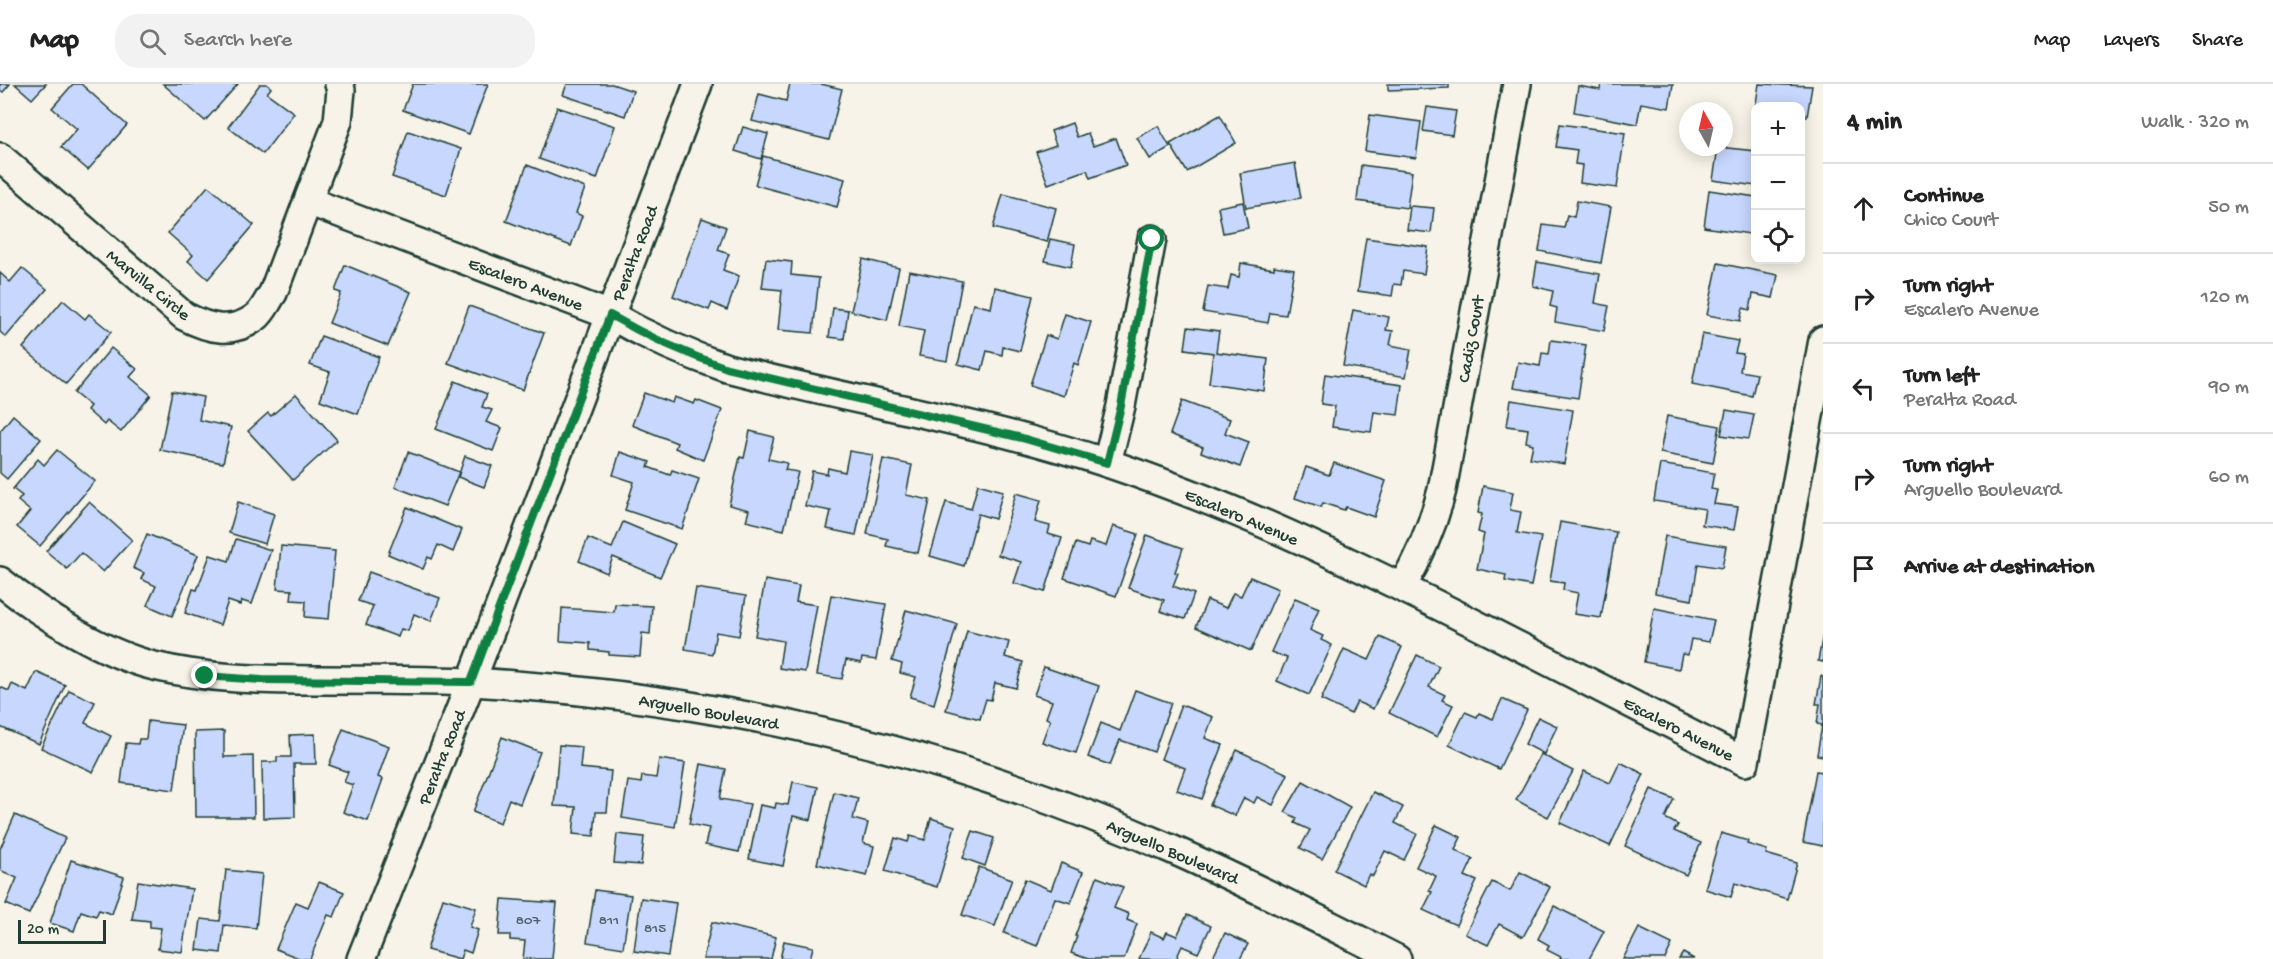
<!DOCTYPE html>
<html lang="en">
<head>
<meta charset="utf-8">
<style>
	:root { --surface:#fff; --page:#f2f2f2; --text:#222; --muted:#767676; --line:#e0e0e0 }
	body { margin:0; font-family:"Gochi Hand",sans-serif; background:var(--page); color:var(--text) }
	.controls { position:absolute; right:18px; top:18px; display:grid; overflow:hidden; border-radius:12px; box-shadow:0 3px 15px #0003 }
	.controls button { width:54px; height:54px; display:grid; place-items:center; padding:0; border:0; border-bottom:2px solid var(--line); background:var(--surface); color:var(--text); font:30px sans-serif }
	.compass { position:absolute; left:1679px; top:18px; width:54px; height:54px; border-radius:50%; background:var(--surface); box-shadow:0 3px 15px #0003; rotate:352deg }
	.scale { position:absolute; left:18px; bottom:15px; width:88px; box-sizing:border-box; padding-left:6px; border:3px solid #1f3d34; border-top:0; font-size:16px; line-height:21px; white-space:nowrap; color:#1f3d34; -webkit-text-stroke:4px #f7f3e8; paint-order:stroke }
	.stop { position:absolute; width:18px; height:18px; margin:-14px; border:4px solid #0b8043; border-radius:50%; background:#fff }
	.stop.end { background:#0b8043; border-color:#fff; box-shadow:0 2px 6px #0008 }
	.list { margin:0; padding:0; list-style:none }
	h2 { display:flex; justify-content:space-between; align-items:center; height:78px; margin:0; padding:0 24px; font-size:26px }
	h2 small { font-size:20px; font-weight:400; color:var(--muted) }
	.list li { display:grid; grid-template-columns:39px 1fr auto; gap:18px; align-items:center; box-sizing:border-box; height:90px; padding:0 24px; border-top:2px solid var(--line) }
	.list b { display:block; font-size:22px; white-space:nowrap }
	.list p { margin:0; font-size:20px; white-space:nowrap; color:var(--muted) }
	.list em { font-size:20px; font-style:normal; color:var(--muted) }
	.icon { flex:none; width:33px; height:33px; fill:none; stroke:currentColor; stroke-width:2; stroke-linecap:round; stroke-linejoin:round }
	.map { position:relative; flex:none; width:1823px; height:875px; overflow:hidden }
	header { display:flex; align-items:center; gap:36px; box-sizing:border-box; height:84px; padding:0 30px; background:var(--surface); border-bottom:2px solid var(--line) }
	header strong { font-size:28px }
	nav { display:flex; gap:33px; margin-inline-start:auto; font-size:21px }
	.search { width:420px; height:54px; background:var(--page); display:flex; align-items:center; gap:15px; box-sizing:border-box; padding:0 21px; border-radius:24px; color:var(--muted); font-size:22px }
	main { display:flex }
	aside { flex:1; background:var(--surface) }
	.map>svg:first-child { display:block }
	.building { fill:#c7d7fd; stroke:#1f3d34; stroke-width:1.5 }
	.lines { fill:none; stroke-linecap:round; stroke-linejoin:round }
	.street-casing { stroke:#1f3d34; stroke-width:32 }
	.street { stroke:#f7f3e8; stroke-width:27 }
	.route { stroke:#0b8043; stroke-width:8 }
	.labels { text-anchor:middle; stroke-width:4.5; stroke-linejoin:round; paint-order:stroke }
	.number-label { font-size:15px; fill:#496466 }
	.street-label { font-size:18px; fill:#1f3d34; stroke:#f7f3e8 }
</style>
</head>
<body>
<header>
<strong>Map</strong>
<div class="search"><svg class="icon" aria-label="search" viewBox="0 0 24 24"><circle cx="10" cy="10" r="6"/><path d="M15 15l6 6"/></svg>Search here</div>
<nav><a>Map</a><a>Layers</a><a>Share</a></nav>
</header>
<main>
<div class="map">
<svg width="1823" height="875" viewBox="0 0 1823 875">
	<rect width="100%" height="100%" fill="#f7f3e8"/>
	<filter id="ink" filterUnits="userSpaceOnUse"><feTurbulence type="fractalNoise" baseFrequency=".0167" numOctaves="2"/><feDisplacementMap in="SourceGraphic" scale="12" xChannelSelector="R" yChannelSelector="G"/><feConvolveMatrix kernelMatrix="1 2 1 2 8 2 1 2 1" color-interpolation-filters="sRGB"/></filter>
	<g filter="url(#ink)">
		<g class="building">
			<polygon points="0,0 10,0 3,8 0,6"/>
			<polygon points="15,0 46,0 32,15"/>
			<polygon points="73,0 81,0 127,41 88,86 61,63 77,45 52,24"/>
			<polygon points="163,0 238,0 205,37"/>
			<polygon points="260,0 267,0 271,4 267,9 294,29 263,70 228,43"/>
			<polygon points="413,0 488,0 469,50 403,26"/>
			<polygon points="567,0 612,0 633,7 625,32 563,11"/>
			<polygon points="790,0 821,0 842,5 829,56 752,37 759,10 786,17"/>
			<polygon points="1388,0 1449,0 1449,4 1388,6"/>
			<polygon points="1601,0 1673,0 1669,24 1641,19 1637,40 1574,28 1578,2 1600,6"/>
			<polygon points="1759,0 1812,2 1807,33 1800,33 1800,22 1756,22 1755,26"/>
			<polygon points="557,23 615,42 597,95 539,75"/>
			<polygon points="1427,23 1456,27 1452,51 1423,47"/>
			<polygon points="1220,31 1236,59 1187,88 1170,60"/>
			<polygon points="1370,31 1421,38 1416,74 1365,67"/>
			<polygon points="1072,39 1077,53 1088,49 1093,62 1116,54 1126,81 1090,94 1087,86 1048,100 1036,68 1056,61 1051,47"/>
			<polygon points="1560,40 1625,49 1617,104 1580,99 1582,81 1575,80 1577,66 1556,63"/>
			<polygon points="1158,42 1170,63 1150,75 1137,54"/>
			<polygon points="743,43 768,50 761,75 735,67"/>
			<polygon points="408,47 461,65 446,111 392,93"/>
			<polygon points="1718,63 1756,67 1756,102 1713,96"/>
			<polygon points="763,72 845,95 837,123 755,101"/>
			<polygon points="1295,79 1301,114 1246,124 1240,89"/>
			<polygon points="527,81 585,104 576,129 582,132 571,162 506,137"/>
			<polygon points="1361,81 1412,88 1407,124 1357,117"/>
			<polygon points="208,102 254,141 208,195 188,177 193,171 168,149"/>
			<polygon points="1709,106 1756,113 1756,151 1704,143"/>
			<polygon points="1003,110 1056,124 1047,158 993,144"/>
			<polygon points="1577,117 1611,123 1601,179 1539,167 1543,141 1564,144 1567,131 1574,133"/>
			<polygon points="1243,118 1248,144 1223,149 1218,123"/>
			<polygon points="1410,122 1434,124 1431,149 1407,146"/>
			<polygon points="702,134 726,143 718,166 729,170 723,186 739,192 727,226 712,219 709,226 673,212"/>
			<polygon points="1366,154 1428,163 1424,190 1403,187 1401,201 1394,200 1392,212 1358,207"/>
			<polygon points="1050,155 1075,160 1071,183 1045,177"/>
			<polygon points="766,175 792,178 791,191 819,194 813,249 778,246 782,206 762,204"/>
			<polygon points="863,175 899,184 887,236 851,227"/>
			<polygon points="1537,178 1600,190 1595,219 1609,222 1604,247 1555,238 1557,224 1550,222 1553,207 1533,202"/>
			<polygon points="1241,179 1274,185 1274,182 1294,185 1286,231 1270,229 1268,239 1203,228 1208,202 1228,205 1231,191 1239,193"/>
			<polygon points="1718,179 1778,191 1773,214 1753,210 1750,226 1743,224 1740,237 1707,231"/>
			<polygon points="345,181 411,208 388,262 329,239 341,209 335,207"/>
			<polygon points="22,184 47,205 6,253 0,248 0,189 10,198"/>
			<polygon points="909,187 962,197 947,277 919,272 924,247 899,242"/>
			<polygon points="995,203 1033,212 1020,267 1003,263 1002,271 987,267 982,286 958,280 973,220 991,224"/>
			<polygon points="63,216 85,235 89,230 111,248 66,300 23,264"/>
			<polygon points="469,222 544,249 523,306 448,279"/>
			<polygon points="833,224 848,226 844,255 829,253"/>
			<polygon points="1353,226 1389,233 1386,246 1393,247 1390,261 1411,265 1406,293 1343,282"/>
			<polygon points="1065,230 1091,238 1078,281 1074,279 1064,312 1030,301 1046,251 1057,255"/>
			<polygon points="1188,243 1219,247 1216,268 1268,275 1264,307 1209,299 1213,269 1185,265"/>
			<polygon points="1702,250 1738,257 1735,269 1743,270 1740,287 1757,290 1752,312 1692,300"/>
			<polygon points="321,252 379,273 358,330 320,316 330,288 310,281"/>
			<polygon points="1551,256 1586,261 1578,314 1513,304 1518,278 1540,282 1542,269 1549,270"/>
			<polygon points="111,264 137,285 130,293 151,311 121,348 107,337 104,341 87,326 90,322 74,309"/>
			<polygon points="1325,290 1402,301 1398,331 1374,328 1371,348 1332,343 1335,322 1321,320"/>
			<polygon points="455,297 487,310 482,323 492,326 486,338 502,344 493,367 436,345"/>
			<polygon points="172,307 203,313 199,336 231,343 223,379 160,366"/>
			<polygon points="644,309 672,319 674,313 694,320 696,316 722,326 703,376 675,364 677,359 632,341"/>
			<polygon points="296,310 337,356 293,396 248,347 268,329 271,332"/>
			<polygon points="1511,316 1573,326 1564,380 1530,374 1533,360 1526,358 1528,345 1507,342"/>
			<polygon points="1182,317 1230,335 1225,349 1249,358 1240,383 1201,368 1203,363 1170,350"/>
			<polygon points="1726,326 1754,331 1749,355 1721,351"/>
			<polygon points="13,331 41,355 7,395 0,389 0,347"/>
			<polygon points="1667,332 1720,342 1713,379 1660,369"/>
			<polygon points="750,347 774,353 768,375 787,379 785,386 798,388 784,446 746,437 749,426 729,421 740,373 744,374"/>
			<polygon points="57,366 95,397 40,462 17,443 30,427 18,417 22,412 13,405 38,375 44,381"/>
			<polygon points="849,367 873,371 856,451 827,445 831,427 805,422 812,387 827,390 828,384 845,388"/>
			<polygon points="408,368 459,388 445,422 395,403"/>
			<polygon points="620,368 650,378 648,383 670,391 672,386 699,395 682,445 625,426 634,398 613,391"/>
			<polygon points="465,372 492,382 484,403 458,393"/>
			<polygon points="883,375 912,381 906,411 930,416 918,469 886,462 888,455 867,450"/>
			<polygon points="1334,379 1386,397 1374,433 1346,423 1344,426 1323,419 1321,423 1295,414 1306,383 1329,391"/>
			<polygon points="1660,380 1714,389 1711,405 1717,406 1714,420 1738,423 1734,446 1702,441 1705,425 1654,417"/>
			<polygon points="978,400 1003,407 995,435 978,430 964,482 930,472 946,418 971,425"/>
			<polygon points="1483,402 1513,408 1510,426 1521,428 1517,449 1541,453 1531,502 1505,497 1506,491 1477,485 1484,450 1478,448 1482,430 1478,429"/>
			<polygon points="1016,409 1041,416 1035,438 1050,442 1048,450 1062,454 1045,508 1014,499 1021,478 998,471"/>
			<polygon points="89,418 132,456 103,488 81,469 67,485 46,467"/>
			<polygon points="238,418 274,430 265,460 229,449"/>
			<polygon points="407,423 462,446 453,468 438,461 432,475 428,473 423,485 388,470"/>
			<polygon points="623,438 675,460 660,493 613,473 607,489 579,477 588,454 612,464"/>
			<polygon points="1560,438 1616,448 1601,534 1574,530 1578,509 1563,506 1564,499 1550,497"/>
			<polygon points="1113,442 1138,450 1116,512 1064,494 1076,459 1088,463 1090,457 1106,462"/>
			<polygon points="147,450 198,471 172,532 147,521 156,502 141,495 144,489 133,484"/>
			<polygon points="1147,451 1183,464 1175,488 1178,489 1173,502 1194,510 1185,535 1160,527 1164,516 1128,504"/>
			<polygon points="1665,452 1726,462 1722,484 1698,480 1692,516 1655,509"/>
			<polygon points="236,455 271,466 252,520 242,517 240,521 228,517 220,541 185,529 193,505 197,506 210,471 229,477"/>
			<polygon points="281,462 335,467 329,535 305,533 306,517 291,516 292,506 277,505"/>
			<polygon points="369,488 440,514 431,537 414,530 408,547 401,545 398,553 366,541 373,522 358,517"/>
			<polygon points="1250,493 1278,505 1251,567 1196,543 1207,516 1226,524 1233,509 1241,512"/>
			<polygon points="765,496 799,502 796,518 817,521 805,588 779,584 783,557 755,552"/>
			<polygon points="696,504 746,512 739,552 716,548 712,570 685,565"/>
			<polygon points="831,511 886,520 876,576 862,574 861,579 846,576 842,595 817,591"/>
			<polygon points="1295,514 1319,524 1310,546 1323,552 1321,556 1332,561 1309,611 1277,597 1287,574 1271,568"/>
			<polygon points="615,520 652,522 650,550 642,549 640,573 609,571 609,568 590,566 590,559 560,557 562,524 614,528"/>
			<polygon points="1654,524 1714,536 1709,558 1691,555 1688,571 1682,570 1679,585 1644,578"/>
			<polygon points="906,526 957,540 934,620 910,613 916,593 900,589 902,580 892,577"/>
			<polygon points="967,547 1009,558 1005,573 1023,578 1016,604 995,599 991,616 986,615 980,635 946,626"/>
			<polygon points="1823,550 1823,578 1818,577"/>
			<polygon points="1380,553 1402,563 1373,625 1357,618 1351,630 1321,616 1344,565 1369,576"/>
			<polygon points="1417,571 1439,582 1429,603 1445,611 1442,616 1453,621 1437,653 1389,629"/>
			<polygon points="1044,583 1099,602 1076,669 1042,658 1050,636 1046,634 1052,617 1034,611"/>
			<polygon points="36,588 65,601 39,660 0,643 0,603 9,607 12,600 27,607"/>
			<polygon points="1821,592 1823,593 1823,672 1817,671 1822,641 1817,640 1820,620 1816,620"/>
			<polygon points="69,606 95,618 85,639 111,652 93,688 41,664"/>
			<polygon points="1135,606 1171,619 1154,668 1120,656 1110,681 1088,673 1101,639 1120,647"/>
			<polygon points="1502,615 1527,626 1499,685 1449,661 1465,628 1477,633 1479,629 1493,635"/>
			<polygon points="1181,621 1213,633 1205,654 1223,661 1202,715 1177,706 1185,684 1161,675"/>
			<polygon points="1538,633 1557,642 1544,670 1525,660"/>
			<polygon points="148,637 183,641 174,706 121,699 126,659 138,660 139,655 146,655"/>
			<polygon points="343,645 389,662 378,693 383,695 368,737 343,728 353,701 344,698 348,688 329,681"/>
			<polygon points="224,647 224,673 253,672 254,733 196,733 195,648"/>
			<polygon points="315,650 316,680 294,680 295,733 263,734 262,678 277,678 277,673 291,673 290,651"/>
			<polygon points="502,653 540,668 520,720 509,715 500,739 473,728"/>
			<polygon points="559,661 582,663 580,684 611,687 607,728 596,728 594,752 573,750 576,723 554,722"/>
			<polygon points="1237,666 1288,690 1273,721 1257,713 1254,719 1244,714 1235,732 1210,721"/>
			<polygon points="1541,670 1573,687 1548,733 1516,716"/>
			<polygon points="659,675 685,679 675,743 622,734 628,697 641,699 642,692 656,694"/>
			<polygon points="1620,678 1644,690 1610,762 1560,739 1584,687 1610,699"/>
			<polygon points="701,680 726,685 720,715 750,720 739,768 705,761 709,744 689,740"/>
			<polygon points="1816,687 1823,688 1823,762 1803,758"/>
			<polygon points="1303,697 1350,723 1322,775 1300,764 1310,746 1295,739 1297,734 1285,728"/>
			<polygon points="793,698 818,703 811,736 793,732 783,782 749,775 760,721 775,724 776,719 788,721"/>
			<polygon points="1651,705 1674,715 1665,734 1678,741 1674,747 1701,759 1686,791 1625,762"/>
			<polygon points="834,708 858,714 853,735 868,739 863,759 874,762 867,792 817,780"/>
			<polygon points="1373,708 1403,723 1395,739 1417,750 1404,776 1385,767 1373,792 1369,790 1364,801 1334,786"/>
			<polygon points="15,731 65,754 29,830 6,820 17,794 0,786 0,765"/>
			<polygon points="931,734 955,742 937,803 885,787 895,754 908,758 910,752 925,756"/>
			<polygon points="1436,741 1461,753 1455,766 1473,775 1465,792 1477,797 1456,841 1423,826 1432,808 1429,807 1436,792 1416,783"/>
			<polygon points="973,747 994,754 985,782 963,774"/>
			<polygon points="1721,749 1748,757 1747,760 1767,766 1766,770 1797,779 1787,815 1735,799 1731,813 1705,805"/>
			<polygon points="617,750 644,753 641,781 614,779"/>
			<polygon points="71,776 124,793 112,830 99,826 96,832 81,827 74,847 50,839"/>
			<polygon points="1061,779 1083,788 1071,819 1055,814 1037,862 1004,849 1025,795 1051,806"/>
			<polygon points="979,783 1012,795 995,842 962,831"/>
			<polygon points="226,786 262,790 256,844 224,841 221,869 197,866 201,835 220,837"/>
			<polygon points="1520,788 1550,803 1523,853 1499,840 1488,861 1465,850 1492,798 1510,807"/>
			<polygon points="1097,793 1123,803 1114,824 1129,830 1127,836 1137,840 1124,875 1088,875 1071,869 1077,852 1075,852"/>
			<polygon points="138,797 192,805 182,868 158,865 161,844 150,843 150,837 132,835"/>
			<polygon points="319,798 344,808 334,833 328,831 310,875 301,875 276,865 296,818 308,823"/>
			<polygon points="595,806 631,811 623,864 587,858"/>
			<polygon points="443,814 476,824 470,843 478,846 471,869 463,866 460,875 427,866"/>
			<polygon points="641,814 676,819 668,872 634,867"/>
			<polygon points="502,815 557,819 552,875 523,875 525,857 510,856 510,851 499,851"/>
			<polygon points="1554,822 1604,847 1589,875 1560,875 1561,873 1547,866 1549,861 1538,855"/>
			<polygon points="1187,831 1211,842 1198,869 1182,862 1176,875 1139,875 1151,848 1164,854 1167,848 1177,852"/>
			<polygon points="712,838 776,853 771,875 703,875"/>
			<polygon points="1639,844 1672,860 1665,875 1623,875"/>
			<polygon points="1225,849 1248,860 1240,875 1212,875"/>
			<polygon points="784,857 813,863 810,875 780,875"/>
			<polygon points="1683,869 1694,875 1679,875"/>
		</g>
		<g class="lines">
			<g class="street-casing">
				<g id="street">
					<path d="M0,73L184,232C209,245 232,251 256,233C263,228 268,216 273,209L338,37L341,6L339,0"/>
					<path d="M308,117L610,231C648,253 686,270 727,284C854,317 983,338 1107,379C1241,424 1369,486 1495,550C1578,593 1662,635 1745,678L1823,256"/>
					<polyline points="1107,379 1121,322 1152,155"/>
					<path d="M0,497C42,531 102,569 154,582C207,595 261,596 316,596C367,596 419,596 471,598C562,603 652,614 742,631C889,659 1034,705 1171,765C1248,799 1322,837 1397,875"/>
					<path d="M1402,503C1420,472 1433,441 1442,406L1517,0"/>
					<polyline points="361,875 471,598 698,0"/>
				</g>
			</g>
			<use href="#street" class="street"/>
		</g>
	</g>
	<g class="lines" filter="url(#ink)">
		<path class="route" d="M205,592L262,596L471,598L610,231C648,253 686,270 727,284L1022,354L1107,379L1121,322L1152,155"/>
	</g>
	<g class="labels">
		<g class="number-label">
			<text x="528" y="840">807</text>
			<text x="609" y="840">811</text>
			<text x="655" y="848">815</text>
		</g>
		<g class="street-label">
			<text transform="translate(634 169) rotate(-69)" y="6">Peralta Road</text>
			<text transform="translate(526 199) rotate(21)" y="6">Escalero Avenue</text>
			<text transform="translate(149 200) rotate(39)" y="6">Marvilla Circle</text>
			<text transform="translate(1470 255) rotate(-80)" y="6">Cadiz Court</text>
			<text transform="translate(1242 432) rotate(23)" y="6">Escalero Avenue</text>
			<text transform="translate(709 627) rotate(10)" y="6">Arguello Boulevard</text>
			<text transform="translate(1679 644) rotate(27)" y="6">Escalero Avenue</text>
			<text transform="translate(441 673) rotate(-68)" y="6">Peralta Road</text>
			<text transform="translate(1173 767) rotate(23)" y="6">Arguello Boulevard</text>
		</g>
	</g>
</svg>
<div class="controls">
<button>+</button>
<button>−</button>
<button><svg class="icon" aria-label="locate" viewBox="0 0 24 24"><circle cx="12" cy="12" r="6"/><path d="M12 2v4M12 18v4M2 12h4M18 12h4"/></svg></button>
</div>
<svg class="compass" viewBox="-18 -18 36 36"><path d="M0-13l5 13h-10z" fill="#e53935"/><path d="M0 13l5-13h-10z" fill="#767676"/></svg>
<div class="scale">20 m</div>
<div class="stop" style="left:1152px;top:155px"></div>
<div class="stop end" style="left:205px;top:592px"></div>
</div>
<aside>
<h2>4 min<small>Walk · 320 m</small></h2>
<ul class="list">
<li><svg class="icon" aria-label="ahead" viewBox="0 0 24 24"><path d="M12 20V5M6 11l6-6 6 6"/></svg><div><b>Continue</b><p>Chico Court</p></div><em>50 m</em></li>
<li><svg class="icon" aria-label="right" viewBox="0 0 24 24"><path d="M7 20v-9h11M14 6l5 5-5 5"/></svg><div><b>Turn right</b><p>Escalero Avenue</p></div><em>120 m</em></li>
<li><svg class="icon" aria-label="left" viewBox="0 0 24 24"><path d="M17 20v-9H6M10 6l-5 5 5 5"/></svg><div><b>Turn left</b><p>Peralta Road</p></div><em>90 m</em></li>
<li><svg class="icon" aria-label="right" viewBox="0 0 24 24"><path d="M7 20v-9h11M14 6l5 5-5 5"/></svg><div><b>Turn right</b><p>Arguello Boulevard</p></div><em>60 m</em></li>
<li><svg class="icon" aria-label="arrive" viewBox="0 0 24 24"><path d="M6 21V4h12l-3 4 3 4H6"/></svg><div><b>Arrive at destination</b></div></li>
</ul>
</aside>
</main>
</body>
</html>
